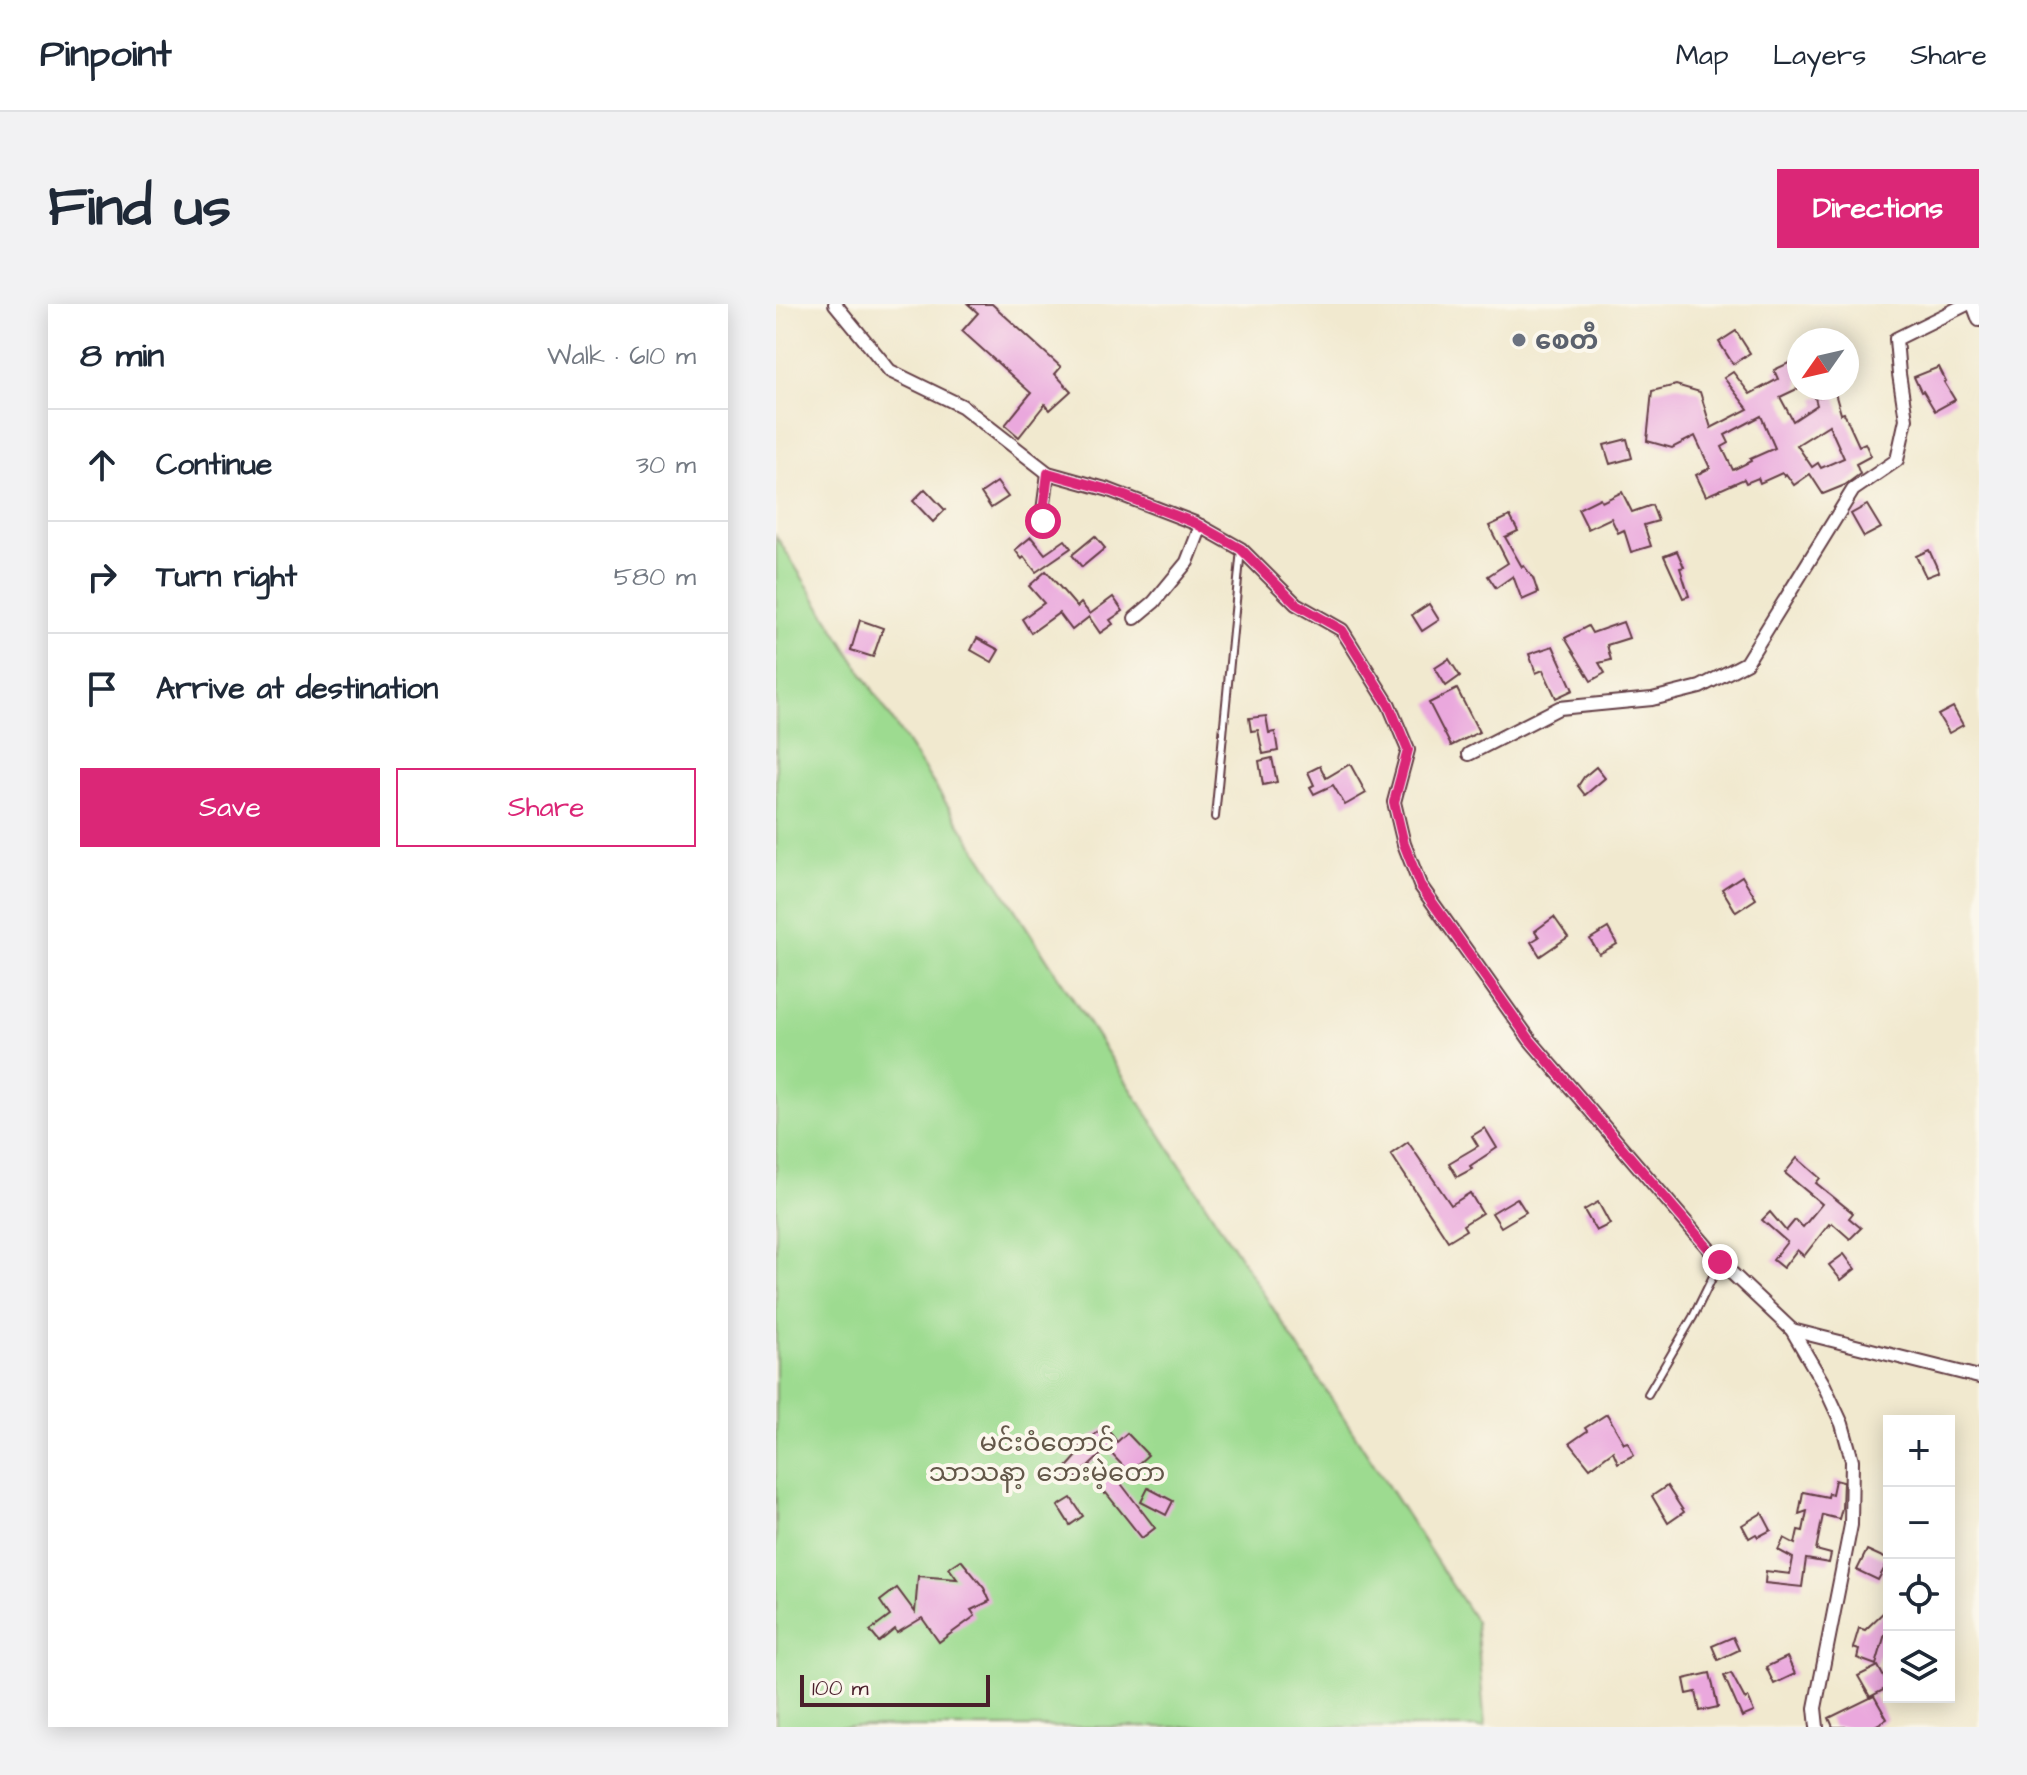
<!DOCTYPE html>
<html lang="en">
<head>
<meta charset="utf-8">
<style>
	:root { --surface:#fff; --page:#f2f2f3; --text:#1f2937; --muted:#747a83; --line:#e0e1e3; --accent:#db2777 }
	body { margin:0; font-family:"Architects Daughter","Noto Sans Myanmar",sans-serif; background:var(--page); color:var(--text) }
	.controls { position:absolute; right:24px; bottom:24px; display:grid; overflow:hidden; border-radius:0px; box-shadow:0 4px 20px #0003 }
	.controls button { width:72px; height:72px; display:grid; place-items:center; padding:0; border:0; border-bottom:2px solid var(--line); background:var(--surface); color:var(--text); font:40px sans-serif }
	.compass { position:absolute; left:1011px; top:24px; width:72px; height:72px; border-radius:50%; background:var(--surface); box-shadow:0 4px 20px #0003; rotate:236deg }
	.scale { position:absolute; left:24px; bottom:20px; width:190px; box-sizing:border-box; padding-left:8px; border:4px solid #4a1f2b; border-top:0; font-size:22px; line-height:28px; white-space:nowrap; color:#4a1f2b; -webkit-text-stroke:6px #fbf7ec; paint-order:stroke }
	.stop { position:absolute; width:24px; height:24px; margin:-18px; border:6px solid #db2777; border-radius:50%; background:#fff }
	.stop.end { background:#db2777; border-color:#fff; box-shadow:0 2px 8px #0008 }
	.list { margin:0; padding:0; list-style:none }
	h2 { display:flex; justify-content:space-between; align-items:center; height:104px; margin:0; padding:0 32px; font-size:34px }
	h2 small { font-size:26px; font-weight:400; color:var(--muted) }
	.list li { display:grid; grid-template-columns:52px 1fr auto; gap:24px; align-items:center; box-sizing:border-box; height:112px; padding:0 32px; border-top:2px solid var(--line) }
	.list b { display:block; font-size:30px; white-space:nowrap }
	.list em { font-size:26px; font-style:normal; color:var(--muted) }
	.actions { display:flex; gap:16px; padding:24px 32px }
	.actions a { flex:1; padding:18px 0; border:2px solid var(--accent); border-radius:0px; text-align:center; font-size:28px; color:var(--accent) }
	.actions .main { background:var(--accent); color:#fff }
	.icon { flex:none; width:44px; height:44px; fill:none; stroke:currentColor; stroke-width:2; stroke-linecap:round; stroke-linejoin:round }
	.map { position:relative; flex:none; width:1203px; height:1423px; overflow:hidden; border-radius:0px }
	header { display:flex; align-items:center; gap:48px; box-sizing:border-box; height:112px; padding:0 40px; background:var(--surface); border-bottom:2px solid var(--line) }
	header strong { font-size:38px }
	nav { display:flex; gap:44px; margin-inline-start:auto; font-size:28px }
	.intro { display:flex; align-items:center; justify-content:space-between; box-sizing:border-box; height:192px; padding:0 48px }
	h1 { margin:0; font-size:56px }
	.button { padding:20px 36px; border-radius:0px; background:var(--accent); color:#fff; font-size:28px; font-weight:700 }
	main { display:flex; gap:48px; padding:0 48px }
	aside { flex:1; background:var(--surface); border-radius:0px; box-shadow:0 4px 20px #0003 }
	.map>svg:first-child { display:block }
	.green { fill:#9ddb90; stroke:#747d5e; stroke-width:2 }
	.building { fill:#eaa8dd; fill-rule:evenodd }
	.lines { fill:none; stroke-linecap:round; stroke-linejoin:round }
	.lane-casing { stroke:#633d44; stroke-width:10 }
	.street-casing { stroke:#633d44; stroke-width:16 }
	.lane { stroke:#fff; stroke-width:6 }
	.street { stroke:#fff; stroke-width:12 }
	.route { stroke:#db2777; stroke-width:10 }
	.worship-dot { fill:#6b7280; stroke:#fbf7ec; stroke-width:3 }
	.labels { text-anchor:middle; stroke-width:8; stroke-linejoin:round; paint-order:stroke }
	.worship-label { font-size:26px; font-weight:bold; fill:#5b616d; stroke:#fbf7ec; text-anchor:start }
	.park-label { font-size:26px; fill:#635749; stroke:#fbf7ec }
</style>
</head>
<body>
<header>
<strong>Pinpoint</strong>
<nav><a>Map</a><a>Layers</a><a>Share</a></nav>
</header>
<div class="intro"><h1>Find us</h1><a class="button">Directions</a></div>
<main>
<aside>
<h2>8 min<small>Walk · 610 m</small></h2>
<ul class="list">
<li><svg class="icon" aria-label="ahead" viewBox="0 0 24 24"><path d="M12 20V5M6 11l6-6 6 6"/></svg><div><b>Continue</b></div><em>30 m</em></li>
<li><svg class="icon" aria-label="right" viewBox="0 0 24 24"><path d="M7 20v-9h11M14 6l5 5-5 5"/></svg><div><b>Turn right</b></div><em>580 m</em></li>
<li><svg class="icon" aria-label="arrive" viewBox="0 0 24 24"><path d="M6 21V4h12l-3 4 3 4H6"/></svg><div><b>Arrive at destination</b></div></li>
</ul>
<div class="actions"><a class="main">Save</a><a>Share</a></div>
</aside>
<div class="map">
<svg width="1203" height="1423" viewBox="0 0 1203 1423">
	<rect width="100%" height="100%" fill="#fbf7ec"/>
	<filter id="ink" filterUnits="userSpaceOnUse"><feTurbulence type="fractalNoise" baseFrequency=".0125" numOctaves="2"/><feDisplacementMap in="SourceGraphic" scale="16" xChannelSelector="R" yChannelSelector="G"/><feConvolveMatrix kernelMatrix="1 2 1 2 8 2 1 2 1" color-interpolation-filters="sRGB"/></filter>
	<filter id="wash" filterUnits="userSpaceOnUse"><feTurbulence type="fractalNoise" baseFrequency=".006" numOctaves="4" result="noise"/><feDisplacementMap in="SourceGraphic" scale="32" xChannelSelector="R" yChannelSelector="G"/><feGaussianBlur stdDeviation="1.8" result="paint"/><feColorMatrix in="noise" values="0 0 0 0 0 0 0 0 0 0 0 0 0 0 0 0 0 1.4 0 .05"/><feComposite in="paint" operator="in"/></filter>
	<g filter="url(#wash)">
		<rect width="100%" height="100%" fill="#f1e9cf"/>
		<polygon class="green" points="0,232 93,380 700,1318 709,1423 0,1423"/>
		<g id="blocks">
			<g class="building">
				<polygon points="192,0 216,0 285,63 279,70 295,87 274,106 269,100 243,133 229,121 255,89 186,27 202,9"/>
				<polygon points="960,27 974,49 957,60 943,38"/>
				<path d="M1019,56L1023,65V84L1004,93L1017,117L1041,101L1039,94L1059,89L1065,110L1068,109L1083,142L1089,139L1095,152L1080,160L1084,170L1069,181L1047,190L1034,170L1018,181L1010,170L1008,172L1006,169L984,179L982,174L970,179L968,175L930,192L920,171L934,164L919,132L896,144L871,137L876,87L900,81L924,88L935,124L972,105L948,74L957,68L974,90L1002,75L998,66ZM985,112L999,144L974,155L975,157L957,166L946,143L953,139L949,131ZM1053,121L1068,154L1045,164L1042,159L1036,163L1021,141Z"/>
				<polygon points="1163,63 1170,77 1168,78 1179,96 1159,107 1147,87 1145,88 1138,73"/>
				<polygon points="851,135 856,154 834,160 828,141"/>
				<polygon points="221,178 232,193 215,204 205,189"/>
				<polygon points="149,185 169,206 157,218 137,197"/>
				<polygon points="846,188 856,208 876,201 882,217 868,221 875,242 855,248 848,226 842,229 835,214 812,225 802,205 824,194 826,198"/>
				<polygon points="1091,201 1105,224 1088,233 1075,210"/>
				<polygon points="734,212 742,227 729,233 746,263 748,262 757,274 762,289 746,296 737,272 720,284 712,272 732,259 713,222"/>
				<polygon points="319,232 329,244 306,263 296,251"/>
				<polygon points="255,233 269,250 289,236 295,244 260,268 248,253 246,255 239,246"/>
				<polygon points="1153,246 1163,268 1150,273 1140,252"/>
				<polygon points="901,247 908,263 904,264 913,292 907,294 888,252"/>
				<polygon points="270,267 301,303 305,299 314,310 337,293 347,307 334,316 337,320 324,329 313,313 296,326 283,309 255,329 246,315 268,299 253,282"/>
				<polygon points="653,300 663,316 646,327 636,311"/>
				<polygon points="84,316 107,324 97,353 75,346"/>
				<polygon points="847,318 853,334 831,341 835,356 823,359 829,369 815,377 789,334 812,322 816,329"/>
				<polygon points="201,334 223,346 216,358 195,346"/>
				<polygon points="777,342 797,386 780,394 767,366 760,369 753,350"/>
				<polygon points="673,355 684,372 670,382 659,364"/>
				<polygon points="681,385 703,428 675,442 653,399"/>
				<polygon points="1177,403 1187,421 1173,429 1162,411"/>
				<polygon points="490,412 493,429 499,428 502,447 487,450 482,426 475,427 473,414"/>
				<polygon points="496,454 501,478 487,481 483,457"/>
				<polygon points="574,460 590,489 569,501 557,481 538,490 534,483 538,481 532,468 544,462 550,474"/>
				<polygon points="820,463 829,474 809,491 802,482 808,473"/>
				<polygon points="966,572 980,595 960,608 946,585"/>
				<polygon points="778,613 792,633 764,652 755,638 763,633 759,627"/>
				<polygon points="832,624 841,640 823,650 814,635"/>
				<polygon points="709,824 721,844 694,862 696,865 681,873 673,859 702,842 696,832"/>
				<polygon points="632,838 675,901 694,889 706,909 687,921 690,926 672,937 615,850"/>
				<polygon points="1021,854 1044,874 1040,879 1077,909 1073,914 1085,924 1074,935 1056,919 1054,922 1053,920 1028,952 1021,946 1007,964 997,956 1011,938 986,916 994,908 1010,927 1019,916 1027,923 1046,900 1009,869"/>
				<polygon points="741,894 750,908 725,923 716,909"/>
				<polygon points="822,898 834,920 820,927 808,906"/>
				<polygon points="1068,950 1079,965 1065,976 1053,961"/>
				<polygon points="831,1110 848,1139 852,1138 858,1151 842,1159 837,1147 814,1164 794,1139 811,1127 809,1124"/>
				<polygon points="330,1123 341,1138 351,1129 372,1151 343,1177 379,1224 366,1234 330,1189 329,1190 321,1178 347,1162 331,1145 294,1180 284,1171 301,1152 298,1149 315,1133"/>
				<polygon points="1059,1176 1067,1178 1066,1204 1063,1215 1047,1211 1040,1246 1055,1250 1053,1259 1030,1255 1026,1283 989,1279 990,1267 1014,1270 1017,1254 1002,1246 1008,1234 1019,1240 1022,1226 1027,1227 1031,1207 1023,1210 1027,1188 1052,1193 1053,1189 1056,1190"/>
				<polygon points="891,1182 908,1208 892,1219 876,1192"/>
				<polygon points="372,1184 397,1197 390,1211 365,1198"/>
				<polygon points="295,1194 307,1212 294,1221 282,1202"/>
				<polygon points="986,1209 995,1226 982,1233 980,1230 973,1234 966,1221"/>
				<polygon points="1091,1246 1113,1256 1102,1276 1081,1266"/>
				<polygon points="185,1256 208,1284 214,1297 195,1306 199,1312 163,1338 146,1314 121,1329 119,1325 103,1338 94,1327 114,1312 104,1297 121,1284 139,1308 142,1272 181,1275 173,1264"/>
				<polygon points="1113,1303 1113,1326 1109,1330 1100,1361 1081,1354 1083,1346 1077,1344 1083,1324 1089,1326"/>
				<polygon points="957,1333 963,1346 942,1356 936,1342"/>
				<polygon points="1011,1353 1019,1370 998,1380 990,1363"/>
				<polygon points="1102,1362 1113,1383 1094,1393 1082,1372"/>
				<polygon points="934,1369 942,1403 924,1407 920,1388 911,1390 908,1375"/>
				<polygon points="955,1369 969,1395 972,1393 978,1408 966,1413 948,1372"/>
				<polygon points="1098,1392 1111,1415 1097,1423 1057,1423 1053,1414"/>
			</g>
		</g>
	</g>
	<g filter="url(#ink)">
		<use href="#blocks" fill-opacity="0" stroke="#633d44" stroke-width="2"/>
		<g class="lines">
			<g class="lane-casing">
				<g id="lane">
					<polyline points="439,513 465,245"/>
					<polyline points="872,1090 917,1013 944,958"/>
				</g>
			</g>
			<g class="street-casing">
				<g id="street">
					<polyline points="59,0 114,67 186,102 272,169 333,186 419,219 465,245 520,300 566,326 613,401 632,446 618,498 628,540 644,581 754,736 944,958 1016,1026 1048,1081 1066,1120 1076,1156 1075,1221 1039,1404 1041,1423"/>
					<polyline points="1197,0 1203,16"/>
					<polyline points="267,217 267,207 272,169"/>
					<polyline points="359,314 378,298 411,258 425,222"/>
					<polyline points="693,450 783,404 876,395 924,383 970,359 1077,186 1121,156 1130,115 1123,70 1120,35 1191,0"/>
					<polyline points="1016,1026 1203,1073"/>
				</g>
			</g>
			<use href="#lane" class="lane"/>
			<use href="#street" class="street"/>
		</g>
	</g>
	<g class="lines" filter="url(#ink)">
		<polyline class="route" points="267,217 267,207 272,169 333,186 419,219 465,245 520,300 566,326 613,401 632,446 618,498 628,540 644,581 754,736 944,958"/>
	</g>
	<circle class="worship-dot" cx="743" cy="36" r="8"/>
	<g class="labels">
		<g class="worship-label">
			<text x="759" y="45">စေတီ</text>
		</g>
		<g class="park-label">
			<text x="271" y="1147">မင်းဝံတောင်<tspan x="271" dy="30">သာသနာ့ ‌ဘေးမဲ့တော</tspan></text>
		</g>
	</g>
</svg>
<div class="controls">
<button>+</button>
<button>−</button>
<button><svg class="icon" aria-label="locate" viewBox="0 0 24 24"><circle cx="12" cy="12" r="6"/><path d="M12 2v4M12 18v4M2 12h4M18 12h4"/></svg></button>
<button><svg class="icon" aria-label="layers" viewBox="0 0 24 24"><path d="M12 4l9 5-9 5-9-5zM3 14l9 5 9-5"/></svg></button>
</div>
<svg class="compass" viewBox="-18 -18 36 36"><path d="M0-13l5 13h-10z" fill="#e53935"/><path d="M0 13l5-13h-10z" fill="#747a83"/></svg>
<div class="scale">100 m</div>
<div class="stop" style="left:267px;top:217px"></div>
<div class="stop end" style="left:944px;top:958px"></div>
</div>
</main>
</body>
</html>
